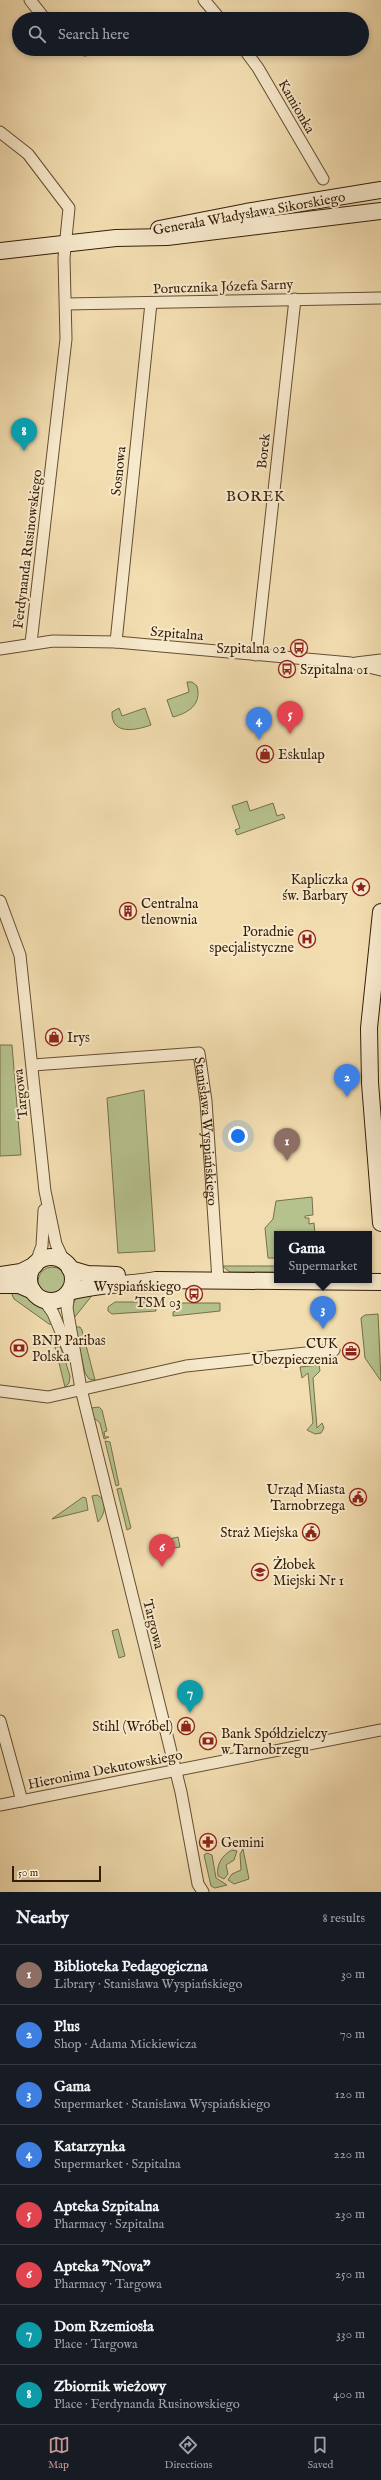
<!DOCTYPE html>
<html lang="en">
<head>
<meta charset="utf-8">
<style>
	:root { --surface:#171b24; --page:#242831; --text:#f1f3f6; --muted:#9ea1a6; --line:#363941; --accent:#c59692 }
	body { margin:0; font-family:"IM FELL English",serif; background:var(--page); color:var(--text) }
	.scale { position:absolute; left:12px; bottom:10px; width:89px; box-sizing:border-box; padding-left:4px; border:2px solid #351e08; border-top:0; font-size:11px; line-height:14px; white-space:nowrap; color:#351e08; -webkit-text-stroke:3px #f7e9cc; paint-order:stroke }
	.you { position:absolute; left:238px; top:1136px; width:14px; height:14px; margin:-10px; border:3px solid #fff; border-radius:50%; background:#1a73e8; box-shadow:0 0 0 6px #1a73e833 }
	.badge { display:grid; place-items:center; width:26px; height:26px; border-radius:50%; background:var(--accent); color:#fff; font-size:13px; font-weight:700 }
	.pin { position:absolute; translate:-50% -33px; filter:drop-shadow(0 1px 2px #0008) }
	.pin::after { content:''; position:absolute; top:21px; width:14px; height:12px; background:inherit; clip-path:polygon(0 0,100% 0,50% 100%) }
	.popup { position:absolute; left:274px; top:1231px; width:98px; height:52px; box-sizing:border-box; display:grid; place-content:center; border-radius:0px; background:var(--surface); filter:drop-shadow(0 1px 3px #0005); font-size:13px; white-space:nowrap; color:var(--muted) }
	.popup b { font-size:15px; color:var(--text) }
	.popup::after { content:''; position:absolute; left:50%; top:100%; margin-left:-8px; border:8px solid transparent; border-top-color:var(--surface) }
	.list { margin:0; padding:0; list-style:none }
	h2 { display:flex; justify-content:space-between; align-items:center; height:52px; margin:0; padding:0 16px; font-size:17px }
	h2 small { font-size:13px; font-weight:400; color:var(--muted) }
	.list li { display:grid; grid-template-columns:26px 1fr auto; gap:12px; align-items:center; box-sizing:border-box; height:60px; padding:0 16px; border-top:1px solid var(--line) }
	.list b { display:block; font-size:15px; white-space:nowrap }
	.list p { margin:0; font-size:13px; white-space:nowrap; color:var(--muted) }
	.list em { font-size:13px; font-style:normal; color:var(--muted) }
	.icon { flex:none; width:22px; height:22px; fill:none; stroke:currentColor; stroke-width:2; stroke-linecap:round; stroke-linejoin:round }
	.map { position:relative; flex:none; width:381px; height:1892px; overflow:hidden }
	.search { position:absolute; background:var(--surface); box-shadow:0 2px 6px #0003; left:12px; right:12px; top:12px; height:44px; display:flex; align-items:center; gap:10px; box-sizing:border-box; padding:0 14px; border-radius:22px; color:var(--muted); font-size:15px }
	.sheet { height:532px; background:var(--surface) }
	nav { display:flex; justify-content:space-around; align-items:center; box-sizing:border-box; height:56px; border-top:1px solid var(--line); background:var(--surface); font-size:11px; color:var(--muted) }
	nav a { display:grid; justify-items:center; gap:2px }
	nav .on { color:var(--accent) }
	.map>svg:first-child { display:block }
	.green { fill:#b6c28e; stroke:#76704b }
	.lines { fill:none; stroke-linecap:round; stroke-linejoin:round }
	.street-casing { stroke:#644e32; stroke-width:13 }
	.secondary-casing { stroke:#351e08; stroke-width:18 }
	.street { stroke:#f7e9cc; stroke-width:11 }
	.secondary { stroke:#f7e9cc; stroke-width:16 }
	.labels { text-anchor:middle; stroke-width:4; stroke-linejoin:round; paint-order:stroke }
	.street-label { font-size:14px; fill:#351e08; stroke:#f7e9cc }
	.poi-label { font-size:14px; fill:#351e08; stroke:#f7e9cc; text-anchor:end }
	.neighbourhood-label { font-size:15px; letter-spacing:1px; fill:#351e08; stroke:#f7e9cc }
</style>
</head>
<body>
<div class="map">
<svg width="381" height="1892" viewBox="0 0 381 1892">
	<rect width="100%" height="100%" fill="#f2ddb0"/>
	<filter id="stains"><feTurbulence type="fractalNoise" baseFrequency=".005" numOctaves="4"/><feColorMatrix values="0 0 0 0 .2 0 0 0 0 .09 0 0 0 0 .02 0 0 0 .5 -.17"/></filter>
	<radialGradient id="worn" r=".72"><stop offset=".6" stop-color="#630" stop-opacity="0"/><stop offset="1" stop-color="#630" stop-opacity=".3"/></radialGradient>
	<g class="green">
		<path d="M187,682H192L197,686C202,705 188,713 173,717L167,700L189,692Z"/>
		<path d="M119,708L122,716L145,708L151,725C137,730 111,736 112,712Z"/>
		<polygon points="247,801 250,811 273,803 277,816 283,814 285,818 237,835 235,830 240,828 232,806"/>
		<polygon points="0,1045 12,1045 21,1155 0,1156"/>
		<polygon points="144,1090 155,1251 118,1253 107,1098"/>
		<polygon points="312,1197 313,1215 305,1216 305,1218 309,1218 309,1224 314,1223 315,1234 277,1234 277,1258 268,1258 265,1228 273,1219 276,1201"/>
		<polygon points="222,1266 277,1266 277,1272 230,1272"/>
		<circle cx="52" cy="1281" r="14"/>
		<path d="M10,1290C33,1296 43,1304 54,1325L49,1324L14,1299Z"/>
		<polygon points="94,1293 74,1318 72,1307 76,1298"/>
		<polygon points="115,1302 155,1302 156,1311 112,1314 108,1311 108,1307"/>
		<polygon points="176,1303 220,1303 220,1311 173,1316 173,1312 176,1311"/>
		<polygon points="378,1314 381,1381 365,1358 361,1318 365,1315"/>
		<polygon points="75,1327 80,1327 82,1330 95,1380 89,1379 85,1373"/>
		<polygon points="56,1332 70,1376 69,1383 65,1387 52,1335"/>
		<polygon points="319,1365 320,1371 313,1378 317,1428 322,1423 324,1428 321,1433 315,1434 307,1430 313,1423 308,1373 302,1378 300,1367"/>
		<polygon points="99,1407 102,1410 107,1431 104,1432 105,1437 109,1437 104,1439 100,1423 94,1418 91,1408"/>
		<polygon points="105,1441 110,1442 119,1485 116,1486"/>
		<polygon points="121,1488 131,1528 127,1530 117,1489"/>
		<path d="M97,1495C108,1500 105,1515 98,1522L92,1496Z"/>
		<polygon points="83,1497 86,1498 88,1510 52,1519"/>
		<polygon points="178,1537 180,1547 163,1550 161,1541"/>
		<polygon points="118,1629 125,1656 119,1658 112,1631"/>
		<polygon points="243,1849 249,1879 234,1884 228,1880 232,1874 241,1870 240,1854"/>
		<path d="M232,1850L237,1851L234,1860L226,1865L228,1874L224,1879L218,1876C216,1865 222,1855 232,1850Z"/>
		<polygon points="207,1853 212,1855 216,1878 227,1885 215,1888 211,1886 204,1855"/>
	</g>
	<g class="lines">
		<g class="street-casing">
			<g id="street">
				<polyline points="30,0 45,19"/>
				<polyline points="204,0 220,19"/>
				<polyline points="84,49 85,50"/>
				<polyline points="244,49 258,68 323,179"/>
				<polyline points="0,132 28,154 69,208 64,258 66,339 31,643"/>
				<polyline points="66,304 381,298"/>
				<polyline points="116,642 151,303"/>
				<polyline points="0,649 53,641 116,642 351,663 381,670"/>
				<polyline points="256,655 295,299"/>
				<polyline points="356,663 381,660"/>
				<polyline points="0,901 20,955 45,1191 56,1244 64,1261"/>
				<path id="s1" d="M33,1065L199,1053L206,1101L218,1280"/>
				<polyline points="35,1265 42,1246 44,1210"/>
				<polyline points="69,1292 67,1308 81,1389 181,1792 198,1884 203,1892"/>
				<polyline points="44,1300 53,1313 69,1351"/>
				<polyline points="0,1391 48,1397 186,1366 334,1350"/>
				<polyline points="0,1721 22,1801"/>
				<polyline points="0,1805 381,1730"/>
			</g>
		</g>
		<g class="secondary-casing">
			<g id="secondary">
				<polyline points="159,229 246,212 381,190"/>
				<polyline points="0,251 116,238 167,237 381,211"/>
				<polyline points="381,912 369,1028 370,1083 381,1223"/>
				<circle cx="51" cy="1279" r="22"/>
				<polyline points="70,1269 87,1274 117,1275"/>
				<polyline points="0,1275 21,1272 35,1265"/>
				<polyline points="0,1285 19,1285 33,1291"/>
				<path d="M69,1292C97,1284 127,1285 156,1280L381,1282"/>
			</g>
		</g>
		<use href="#street" class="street"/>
		<use href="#secondary" class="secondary"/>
	</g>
	<defs>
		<g id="bus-ring" transform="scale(0.9)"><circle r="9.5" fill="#f7e9cc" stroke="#8f2418" stroke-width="1.5"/><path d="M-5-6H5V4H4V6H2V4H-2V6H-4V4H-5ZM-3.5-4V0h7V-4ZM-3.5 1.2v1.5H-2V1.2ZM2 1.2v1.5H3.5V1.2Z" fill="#8f2418"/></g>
		<g id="shop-ring" transform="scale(0.9)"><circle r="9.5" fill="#f7e9cc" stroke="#8f2418" stroke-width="1.5"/><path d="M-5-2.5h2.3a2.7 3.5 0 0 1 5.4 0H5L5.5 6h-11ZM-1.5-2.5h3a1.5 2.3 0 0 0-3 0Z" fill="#8f2418"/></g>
		<g id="sight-ring" transform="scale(0.9)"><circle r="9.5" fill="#f7e9cc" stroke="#8f2418" stroke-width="1.5"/><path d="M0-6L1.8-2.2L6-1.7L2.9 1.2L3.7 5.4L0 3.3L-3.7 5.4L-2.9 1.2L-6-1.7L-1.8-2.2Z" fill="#8f2418"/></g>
		<g id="building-ring" transform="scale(0.9)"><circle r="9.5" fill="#f7e9cc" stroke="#8f2418" stroke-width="1.5"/><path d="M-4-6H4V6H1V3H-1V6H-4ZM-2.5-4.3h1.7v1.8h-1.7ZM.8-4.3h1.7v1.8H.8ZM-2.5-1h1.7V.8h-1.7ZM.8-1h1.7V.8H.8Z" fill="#8f2418"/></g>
		<g id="hospital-ring" transform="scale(0.9)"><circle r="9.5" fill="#f7e9cc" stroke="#8f2418" stroke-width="1.5"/><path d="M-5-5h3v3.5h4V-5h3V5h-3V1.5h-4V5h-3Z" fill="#8f2418"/></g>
		<g id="bank-ring" transform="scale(0.9)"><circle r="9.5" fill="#f7e9cc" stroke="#8f2418" stroke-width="1.5"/><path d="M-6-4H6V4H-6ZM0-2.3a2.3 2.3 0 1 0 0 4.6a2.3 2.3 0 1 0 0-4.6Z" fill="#8f2418"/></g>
		<g id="office-ring" transform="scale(0.9)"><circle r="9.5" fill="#f7e9cc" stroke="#8f2418" stroke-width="1.5"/><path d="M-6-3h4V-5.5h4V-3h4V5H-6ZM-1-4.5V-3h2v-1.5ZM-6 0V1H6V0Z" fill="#8f2418"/></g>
		<g id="civic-ring" transform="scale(0.9)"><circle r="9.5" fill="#f7e9cc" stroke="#8f2418" stroke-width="1.5"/><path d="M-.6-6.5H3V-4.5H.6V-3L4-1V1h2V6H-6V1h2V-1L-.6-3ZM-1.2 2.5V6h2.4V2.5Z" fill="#8f2418"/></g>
		<g id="school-ring" transform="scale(0.9)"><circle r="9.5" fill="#f7e9cc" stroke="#8f2418" stroke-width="1.5"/><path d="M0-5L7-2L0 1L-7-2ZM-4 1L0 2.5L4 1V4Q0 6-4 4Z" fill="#8f2418"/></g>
		<g id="pharmacy-ring" transform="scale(0.9)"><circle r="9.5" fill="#f7e9cc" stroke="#8f2418" stroke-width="1.5"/><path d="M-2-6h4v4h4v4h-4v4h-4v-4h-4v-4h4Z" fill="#8f2418"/></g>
	</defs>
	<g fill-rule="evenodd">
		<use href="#bus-ring" x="299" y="648"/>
		<use href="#bus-ring" x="287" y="669"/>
		<use href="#shop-ring" x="265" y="754"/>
		<use href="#sight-ring" x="361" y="887"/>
		<use href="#building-ring" x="128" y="911"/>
		<use href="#hospital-ring" x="307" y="939"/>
		<use href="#shop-ring" x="54" y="1037"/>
		<use href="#bus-ring" x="194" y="1294"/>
		<use href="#bank-ring" x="19" y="1348"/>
		<use href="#office-ring" x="351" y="1351"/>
		<use href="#civic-ring" x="358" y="1497"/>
		<use href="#civic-ring" x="311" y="1532"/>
		<use href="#school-ring" x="260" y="1572"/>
		<use href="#shop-ring" x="186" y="1726"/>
		<use href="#bank-ring" x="208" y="1741"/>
		<use href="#pharmacy-ring" x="208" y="1842"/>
	</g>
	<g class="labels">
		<g class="street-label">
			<text transform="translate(297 106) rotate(60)" y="5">Kamionka</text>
			<text transform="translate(249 213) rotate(-10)" y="5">Generała Władysława Sikorskiego</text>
			<text transform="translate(223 286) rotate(-2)" y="5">Porucznika Józefa Sarny</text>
			<text transform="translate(263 451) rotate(-84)" y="5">Borek</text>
			<text transform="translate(118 471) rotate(-84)" y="5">Sosnowa</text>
			<text transform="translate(27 549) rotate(-83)" y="5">Ferdynanda Rusinowskiego</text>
			<text transform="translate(177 633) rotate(5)" y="5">Szpitalna</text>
			<text transform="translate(20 1094) rotate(-96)" y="5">Targowa</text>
			<text dy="5" stroke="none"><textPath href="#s1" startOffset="245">Stanisława Wyspiańskiego</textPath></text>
			<text transform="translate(154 1624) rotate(76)" y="5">Targowa</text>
			<text transform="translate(105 1769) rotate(-11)" y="5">Hieronima Dekutowskiego</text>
		</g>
		<g class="poi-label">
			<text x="286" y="653">Szpitalna 02</text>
			<text x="300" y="674" text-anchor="start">Szpitalna 01</text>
			<text x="278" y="759" text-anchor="start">Eskulap</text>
			<text x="348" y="884">Kapliczka<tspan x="348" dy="16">św. Barbary</tspan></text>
			<text x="141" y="908" text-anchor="start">Centralna<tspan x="141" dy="16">tlenownia</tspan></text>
			<text x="294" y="936">Poradnie<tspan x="294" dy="16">specjalistyczne</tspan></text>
			<text x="67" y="1042" text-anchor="start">Irys</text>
			<text x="181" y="1291">Wyspiańskiego<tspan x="181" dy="16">TSM 03</tspan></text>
			<text x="32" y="1345" text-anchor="start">BNP Paribas<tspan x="32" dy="16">Polska</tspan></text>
			<text x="338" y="1348">CUK<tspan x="338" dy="16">Ubezpieczenia</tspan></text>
			<text x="345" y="1494">Urząd Miasta<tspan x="345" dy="16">Tarnobrzega</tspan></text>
			<text x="298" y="1537">Straż Miejska</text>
			<text x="273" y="1569" text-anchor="start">Żłobek<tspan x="273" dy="16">Miejski Nr 1</tspan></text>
			<text x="173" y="1731">Stihl (Wróbel)</text>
			<text x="221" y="1738" text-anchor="start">Bank Spółdzielczy<tspan x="221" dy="16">w Tarnobrzegu</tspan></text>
			<text x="221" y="1847" text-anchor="start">Gemini</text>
		</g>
		<g class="neighbourhood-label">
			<text x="256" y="501">BOREK</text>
		</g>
	</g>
	<rect width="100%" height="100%" filter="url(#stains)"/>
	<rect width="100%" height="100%" fill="url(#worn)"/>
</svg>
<div class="scale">50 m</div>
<div class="you"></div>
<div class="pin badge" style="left:287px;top:1161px;background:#8d6e63">1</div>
<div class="pin badge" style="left:347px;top:1097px;background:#3f7fe0">2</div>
<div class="pin badge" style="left:323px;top:1329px;background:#3f7fe0">3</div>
<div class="popup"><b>Gama</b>Supermarket</div>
<div class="pin badge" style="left:259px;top:740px;background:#3f7fe0">4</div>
<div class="pin badge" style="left:290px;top:734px;background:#e0444e">5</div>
<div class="pin badge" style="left:162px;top:1567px;background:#e0444e">6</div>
<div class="pin badge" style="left:190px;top:1713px;background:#0f9aa8">7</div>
<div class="pin badge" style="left:24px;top:451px;background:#0f9aa8">8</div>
<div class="search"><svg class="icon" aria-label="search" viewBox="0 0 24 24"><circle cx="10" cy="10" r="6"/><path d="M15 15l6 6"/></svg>Search here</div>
</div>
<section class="sheet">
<h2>Nearby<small>8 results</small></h2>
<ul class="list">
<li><span class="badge" style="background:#8d6e63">1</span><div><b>Biblioteka Pedagogiczna</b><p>Library · Stanisława Wyspiańskiego</p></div><em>30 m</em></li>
<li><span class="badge" style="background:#3f7fe0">2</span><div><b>Plus</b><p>Shop · Adama Mickiewicza</p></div><em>70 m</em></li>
<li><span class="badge" style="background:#3f7fe0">3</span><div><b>Gama</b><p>Supermarket · Stanisława Wyspiańskiego</p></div><em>120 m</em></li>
<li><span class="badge" style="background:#3f7fe0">4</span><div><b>Katarzynka</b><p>Supermarket · Szpitalna</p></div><em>220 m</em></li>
<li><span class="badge" style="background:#e0444e">5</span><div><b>Apteka Szpitalna</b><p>Pharmacy · Szpitalna</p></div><em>230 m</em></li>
<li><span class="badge" style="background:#e0444e">6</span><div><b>Apteka &quot;Nova&quot;</b><p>Pharmacy · Targowa</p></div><em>250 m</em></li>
<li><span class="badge" style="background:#0f9aa8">7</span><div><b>Dom Rzemiosła</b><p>Place · Targowa</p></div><em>330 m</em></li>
<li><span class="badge" style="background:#0f9aa8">8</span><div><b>Zbiornik wieżowy</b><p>Place · Ferdynanda Rusinowskiego</p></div><em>400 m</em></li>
</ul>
</section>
<nav>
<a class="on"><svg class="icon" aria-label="map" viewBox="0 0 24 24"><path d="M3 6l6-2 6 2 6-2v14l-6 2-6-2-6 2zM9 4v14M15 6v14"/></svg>Map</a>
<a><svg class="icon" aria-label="directions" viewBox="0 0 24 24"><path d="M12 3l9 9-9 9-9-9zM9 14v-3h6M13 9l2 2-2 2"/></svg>Directions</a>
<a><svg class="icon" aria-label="saved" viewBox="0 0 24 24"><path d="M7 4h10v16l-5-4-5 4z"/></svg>Saved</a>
</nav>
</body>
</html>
